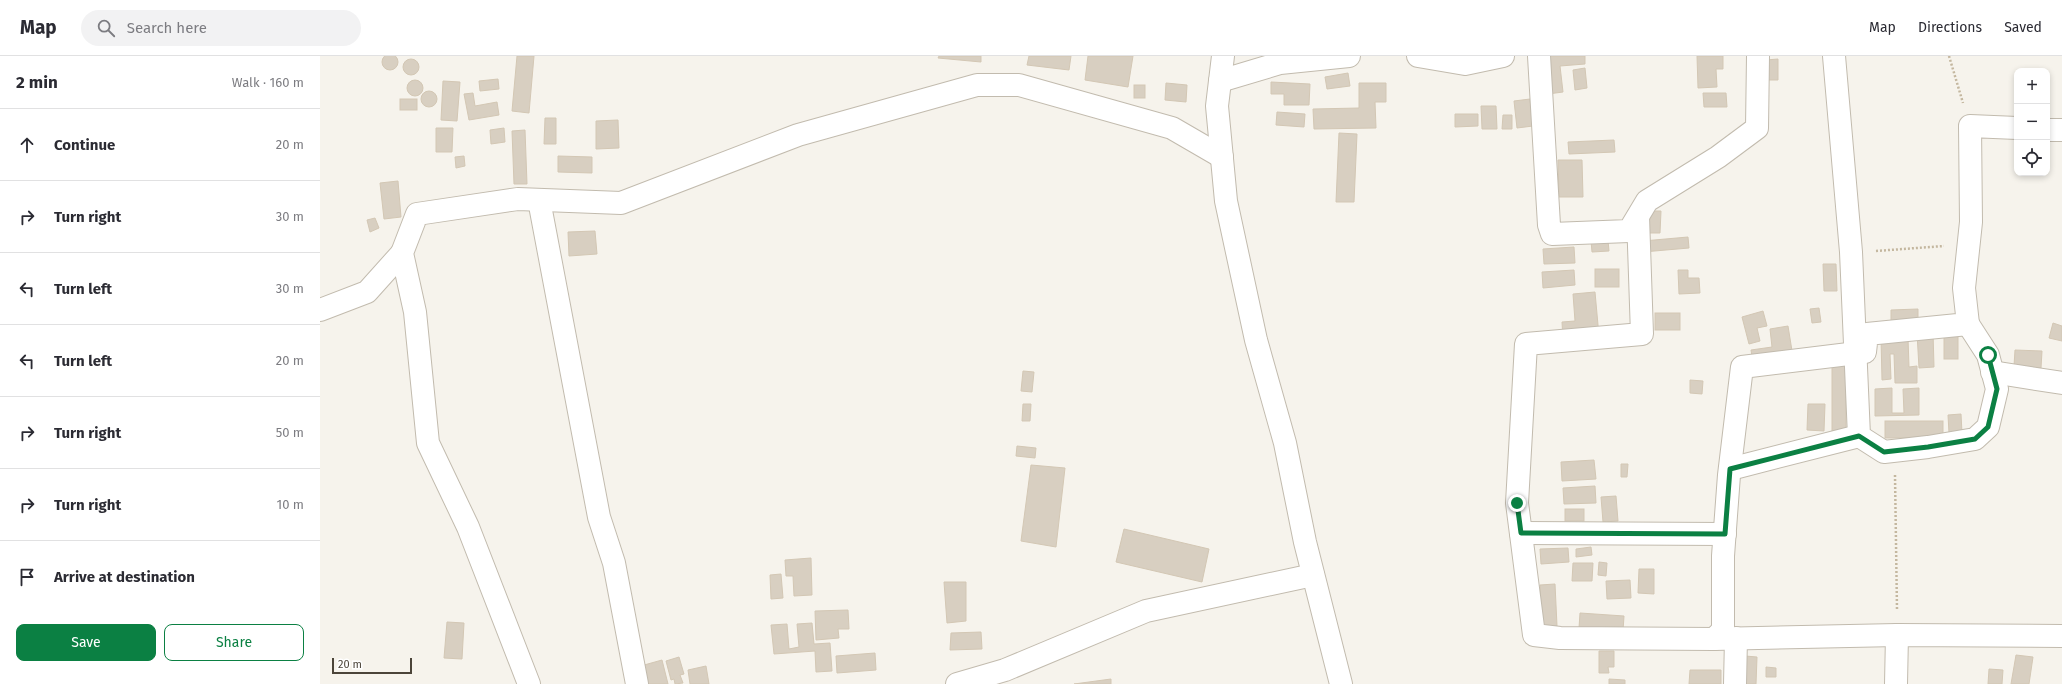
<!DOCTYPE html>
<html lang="en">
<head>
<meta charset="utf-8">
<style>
	:root { --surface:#fff; --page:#f2f2f3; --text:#2b2b33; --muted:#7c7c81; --line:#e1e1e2; --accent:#0b8043 }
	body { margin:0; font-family:"Fira Sans",sans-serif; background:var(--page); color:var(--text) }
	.controls { position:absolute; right:12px; top:12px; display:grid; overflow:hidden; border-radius:8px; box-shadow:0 2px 6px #0003 }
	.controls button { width:36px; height:36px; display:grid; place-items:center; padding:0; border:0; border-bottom:1px solid var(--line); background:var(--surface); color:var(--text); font:20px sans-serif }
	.scale { position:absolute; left:12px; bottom:10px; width:80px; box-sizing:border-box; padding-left:4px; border:2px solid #4b4439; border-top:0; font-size:11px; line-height:14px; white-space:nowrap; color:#4b4439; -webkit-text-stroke:3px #fff; paint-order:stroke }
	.stop { position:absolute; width:12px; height:12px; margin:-9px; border:3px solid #0b8043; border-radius:50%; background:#fff }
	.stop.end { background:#0b8043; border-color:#fff; box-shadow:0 1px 4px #0008 }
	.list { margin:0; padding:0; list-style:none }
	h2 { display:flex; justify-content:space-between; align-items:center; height:52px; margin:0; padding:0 16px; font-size:17px }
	h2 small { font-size:13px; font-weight:400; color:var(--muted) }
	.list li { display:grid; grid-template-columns:26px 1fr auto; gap:12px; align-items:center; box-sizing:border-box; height:72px; padding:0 16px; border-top:1px solid var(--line) }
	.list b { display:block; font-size:15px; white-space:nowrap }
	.list em { font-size:13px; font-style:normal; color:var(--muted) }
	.actions { display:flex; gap:8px; padding:12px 16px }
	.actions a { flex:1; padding:9px 0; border:1px solid var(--accent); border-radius:8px; text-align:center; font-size:14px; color:var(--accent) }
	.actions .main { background:var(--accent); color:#fff }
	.icon { flex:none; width:22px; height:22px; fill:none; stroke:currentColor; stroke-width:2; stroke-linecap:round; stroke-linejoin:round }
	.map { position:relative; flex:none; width:1742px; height:628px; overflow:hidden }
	header { display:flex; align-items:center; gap:24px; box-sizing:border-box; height:56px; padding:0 20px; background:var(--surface); border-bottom:1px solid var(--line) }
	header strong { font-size:19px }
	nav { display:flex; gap:22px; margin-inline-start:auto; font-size:14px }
	.search { width:280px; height:36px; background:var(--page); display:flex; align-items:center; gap:10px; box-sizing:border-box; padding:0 14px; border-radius:22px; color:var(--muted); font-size:15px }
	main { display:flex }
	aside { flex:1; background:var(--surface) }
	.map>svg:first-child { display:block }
	.building { fill:#d8cfc1; stroke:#d3c7b4 }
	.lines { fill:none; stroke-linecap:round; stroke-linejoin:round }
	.minor-casing { stroke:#c2bbae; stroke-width:24 }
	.path { stroke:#c4b79f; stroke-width:2.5; stroke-dasharray:2 2; stroke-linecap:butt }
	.minor { stroke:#fff; stroke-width:22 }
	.route { stroke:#0b8043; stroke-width:5 }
</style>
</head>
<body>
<header>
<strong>Map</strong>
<div class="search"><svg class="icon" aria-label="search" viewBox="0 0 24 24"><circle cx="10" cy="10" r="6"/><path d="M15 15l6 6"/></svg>Search here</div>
<nav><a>Map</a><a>Directions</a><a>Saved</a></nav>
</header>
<main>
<aside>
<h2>2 min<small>Walk · 160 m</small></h2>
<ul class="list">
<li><svg class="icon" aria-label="ahead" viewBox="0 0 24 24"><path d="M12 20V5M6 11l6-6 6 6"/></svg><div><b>Continue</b></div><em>20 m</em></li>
<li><svg class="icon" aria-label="right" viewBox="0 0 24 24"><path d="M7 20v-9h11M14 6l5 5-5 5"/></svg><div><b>Turn right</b></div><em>30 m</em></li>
<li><svg class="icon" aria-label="left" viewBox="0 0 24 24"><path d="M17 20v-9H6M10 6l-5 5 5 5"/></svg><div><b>Turn left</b></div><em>30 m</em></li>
<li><svg class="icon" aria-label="left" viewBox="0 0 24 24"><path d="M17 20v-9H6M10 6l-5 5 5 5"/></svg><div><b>Turn left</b></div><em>20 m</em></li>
<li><svg class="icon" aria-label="right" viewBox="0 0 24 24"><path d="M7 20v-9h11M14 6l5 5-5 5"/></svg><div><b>Turn right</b></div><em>50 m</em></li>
<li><svg class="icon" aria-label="right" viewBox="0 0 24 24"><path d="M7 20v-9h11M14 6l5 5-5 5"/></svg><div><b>Turn right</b></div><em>10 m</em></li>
<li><svg class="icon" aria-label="arrive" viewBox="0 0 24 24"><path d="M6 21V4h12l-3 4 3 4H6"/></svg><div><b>Arrive at destination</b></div></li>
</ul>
<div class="actions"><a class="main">Save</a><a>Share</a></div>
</aside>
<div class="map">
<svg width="1742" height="628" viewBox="0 0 1742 628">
	<rect width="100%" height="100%" fill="#f6f3ec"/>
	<g class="building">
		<circle cx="70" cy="6" r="8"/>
		<polygon points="197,0 214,0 209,57 192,55"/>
		<polygon points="619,0 661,0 661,6 618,2"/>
		<polygon points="709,0 751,0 749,14 707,9"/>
		<polygon points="768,0 813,0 808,31 765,24"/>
		<polygon points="1226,0 1265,0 1265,8 1240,10 1243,36 1228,38"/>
		<polygon points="1377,0 1403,0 1403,13 1396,13 1397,31 1378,32"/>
		<polygon points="1458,3 1458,24 1445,24 1446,4"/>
		<circle cx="91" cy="11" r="8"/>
		<polygon points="1265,12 1267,32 1255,34 1253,14"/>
		<polygon points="1028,17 1030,30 1007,33 1005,21"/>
		<polygon points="178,23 179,33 160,35 159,25"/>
		<circle cx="95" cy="32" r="8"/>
		<polygon points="123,25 140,26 137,65 121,64"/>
		<polygon points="951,26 990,28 989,49 964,49 964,38 951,38"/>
		<polygon points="846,27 867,29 866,46 845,44"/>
		<polygon points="1039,27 1066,27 1066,46 1055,46 1056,72 994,73 993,53 1039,52"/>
		<rect x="814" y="29" width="11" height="13"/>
		<circle cx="109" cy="43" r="8"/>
		<polygon points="153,37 155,50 177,46 179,59 149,64 144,38"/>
		<polygon points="1383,37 1406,37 1407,51 1384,51"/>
		<rect x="80" y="43" width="17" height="11"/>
		<polygon points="1210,43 1213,70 1197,72 1194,45"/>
		<polygon points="1161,50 1176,50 1177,73 1162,73"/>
		<polygon points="957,56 985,58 984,71 956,69"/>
		<polygon points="1135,58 1158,58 1158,70 1135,71"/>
		<polygon points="1183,59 1192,59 1192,73 1182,73"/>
		<polygon points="225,62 236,62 236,88 224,88"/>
		<polygon points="298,64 299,92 276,93 276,65"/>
		<polygon points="116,72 133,72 132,96 116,96"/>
		<polygon points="184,72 185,86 171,88 170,74"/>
		<polygon points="205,74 207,128 194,128 192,75"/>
		<polygon points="1019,77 1037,78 1034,146 1016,146"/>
		<polygon points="1294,84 1295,96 1249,98 1248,86"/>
		<polygon points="144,100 145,110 136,112 135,101"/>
		<polygon points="238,100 272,101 272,117 238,116"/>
		<polygon points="1238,104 1262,104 1263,141 1239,141"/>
		<polygon points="78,125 81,161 64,163 60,127"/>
		<polygon points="1328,155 1341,155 1340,177 1327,177"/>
		<polygon points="55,162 59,172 50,176 47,164"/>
		<polygon points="275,175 277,198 249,200 248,176"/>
		<polygon points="1368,181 1369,192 1323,196 1323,185"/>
		<polygon points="1288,184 1289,195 1272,196 1271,185"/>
		<polygon points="1254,191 1255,207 1224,208 1223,193"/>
		<polygon points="1503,208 1516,208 1517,235 1504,235"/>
		<rect x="1275" y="213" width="24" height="18"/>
		<polygon points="1254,214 1255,229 1223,232 1222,216"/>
		<polygon points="1358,214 1368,214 1368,222 1379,222 1380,237 1359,238"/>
		<polygon points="1275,236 1279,280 1243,283 1242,266 1255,265 1253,238"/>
		<polygon points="1499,252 1501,266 1492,267 1490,253"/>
		<polygon points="1598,253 1598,266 1571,267 1571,254"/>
		<polygon points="1443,255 1447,270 1437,272 1440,285 1429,288 1422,261"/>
		<rect x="1335" y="257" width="25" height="17"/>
		<polygon points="1733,267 1742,270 1742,285 1729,282"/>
		<polygon points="1468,270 1473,301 1433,307 1431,294 1452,291 1450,273"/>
		<rect x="1624" y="275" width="14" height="28"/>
		<polygon points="1613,276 1614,311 1599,312 1597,277"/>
		<polygon points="1561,282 1588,282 1589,311 1597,310 1597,327 1575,327 1574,298 1570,298 1571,323 1562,324"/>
		<polygon points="1695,294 1722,295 1721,312 1694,310"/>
		<rect x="1512" y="309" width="14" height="72"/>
		<polygon points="703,315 714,316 712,336 701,335"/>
		<polygon points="1370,324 1383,325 1382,338 1370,337"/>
		<polygon points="1572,332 1572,357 1584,357 1583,333 1599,332 1599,359 1555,360 1555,333"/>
		<polygon points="703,348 711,348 710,365 702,365"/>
		<polygon points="1488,348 1505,348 1504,375 1487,374"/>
		<polygon points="1641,358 1642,377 1629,377 1628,359"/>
		<rect x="1565" y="365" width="58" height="17"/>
		<polygon points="697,390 716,392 715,402 696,400"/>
		<polygon points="1274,404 1276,423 1242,425 1241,406"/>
		<polygon points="1301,408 1308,408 1307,421 1301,421"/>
		<polygon points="711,409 745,412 736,491 701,485"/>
		<polygon points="1275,430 1276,447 1244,448 1243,432"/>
		<polygon points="1296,440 1298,465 1283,466 1281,441"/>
		<rect x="1245" y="453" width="19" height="12"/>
		<polygon points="804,473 889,493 882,526 796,506"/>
		<polygon points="1271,491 1272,499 1256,501 1256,493"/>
		<polygon points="1248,492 1249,506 1221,508 1220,493"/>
		<polygon points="491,502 492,539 474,540 473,520 466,520 465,504"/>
		<polygon points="1279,506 1287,507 1286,520 1278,519"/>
		<polygon points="1253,507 1273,507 1272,525 1252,525"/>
		<polygon points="1319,513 1334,513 1334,538 1318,537"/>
		<polygon points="461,518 463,542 451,543 450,519"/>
		<polygon points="1310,524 1311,542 1287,543 1286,525"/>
		<polygon points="624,526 646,526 646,565 627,567"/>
		<polygon points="1235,528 1237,570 1222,571 1220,529"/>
		<polygon points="528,554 529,573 518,573 519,582 496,584 495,555"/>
		<polygon points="1260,557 1304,560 1303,575 1259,572"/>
		<polygon points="127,566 144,567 142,603 124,602"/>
		<polygon points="492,567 494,588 510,587 512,615 496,616 495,595 454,598 451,569 467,568 469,593 479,591 477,568"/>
		<polygon points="661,576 662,593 630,594 631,577"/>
		<polygon points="1279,595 1294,595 1294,611 1288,611 1289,617 1279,617"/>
		<polygon points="555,597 556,614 517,617 516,600"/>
		<polygon points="1696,599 1713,601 1709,628 1691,628"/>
		<polygon points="1425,600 1437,601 1436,628 1423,628"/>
		<polygon points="359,601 364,618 360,619 363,627 355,628 354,623 351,624 346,605"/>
		<polygon points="342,604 348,628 322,628 317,611"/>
		<polygon points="386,610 389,628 370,628 368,614"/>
		<polygon points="1446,611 1456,612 1456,621 1446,621"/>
		<polygon points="1669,613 1683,614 1682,628 1668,628"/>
		<polygon points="1370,614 1401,614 1401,628 1369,628"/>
		<polygon points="791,623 791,628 754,628"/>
		<polygon points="1289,623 1305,624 1305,628 1289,628"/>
	</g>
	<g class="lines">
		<g class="minor-casing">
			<g id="minor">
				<polyline points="903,0 897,50 906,145 936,284 965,387 985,486 1021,628"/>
				<polyline points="1098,0 1145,8 1183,0"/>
				<polyline points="1219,0 1229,169 1232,178 1309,175 1327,145 1398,101 1437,72 1438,0"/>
				<polyline points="1514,0 1531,196 1539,380 1564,396 1608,391 1655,383 1668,371 1677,333 1668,299 1648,268"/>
				<polyline points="900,25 960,7 1029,0"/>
				<polyline points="1727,74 1742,74"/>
				<polyline points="219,144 279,461 294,507 317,628"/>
				<polyline points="1318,161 1322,278 1206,288 1197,447 1214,579 1240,582 1394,583 1403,574 1403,500 1409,419 1422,311 1545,296 1547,278 1648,268 1644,232 1651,166 1650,70 1697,72"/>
				<polyline points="0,254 47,236 82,197"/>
				<polyline points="1672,316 1742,327"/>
				<polyline points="1410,413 1539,380"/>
				<polyline points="1201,477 1405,478"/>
				<polyline points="1394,583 1577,579 1742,580"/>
				<polyline points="209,628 148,471 108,387 95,256 82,197 97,158 198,143 301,147 478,79 657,29 699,29 852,72 902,101"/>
				<polyline points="637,628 685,614 826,555 993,519"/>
				<polyline points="1415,628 1416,582"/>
				<polyline points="1576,628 1577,579"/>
			</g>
		</g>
		<g class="path">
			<polyline points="1629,0 1643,47"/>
			<polyline points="1556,195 1624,190"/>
			<polyline points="1575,419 1577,554"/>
		</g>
		<use href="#minor" class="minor"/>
	</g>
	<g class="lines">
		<polyline class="route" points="1197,447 1201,477 1405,478 1410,413 1539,380 1564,396 1608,391 1655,383 1668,371 1677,333 1668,299"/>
	</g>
</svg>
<div class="controls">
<button>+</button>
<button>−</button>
<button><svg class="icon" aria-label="locate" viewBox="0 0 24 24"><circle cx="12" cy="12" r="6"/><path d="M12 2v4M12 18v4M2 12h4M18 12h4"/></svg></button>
</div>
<div class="scale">20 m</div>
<div class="stop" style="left:1668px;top:299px"></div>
<div class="stop end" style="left:1197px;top:447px"></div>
</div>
</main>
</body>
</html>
